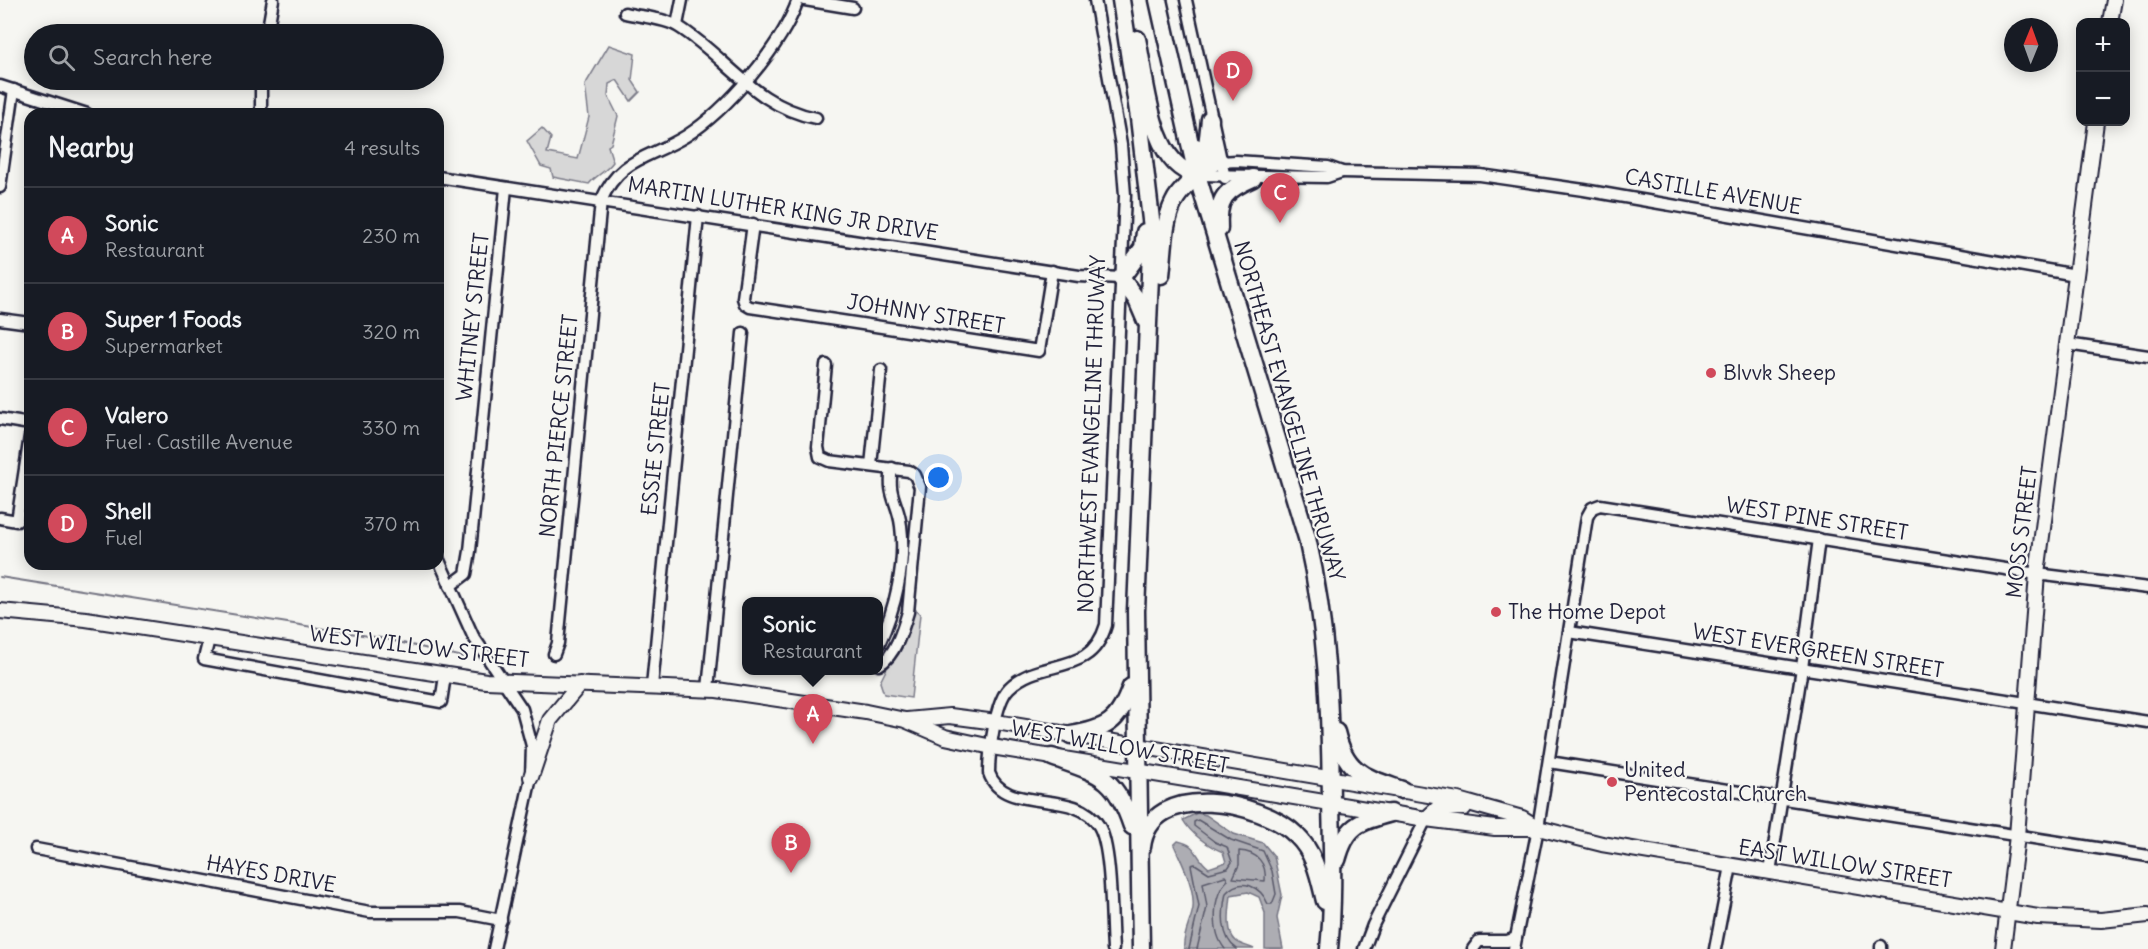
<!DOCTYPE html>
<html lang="en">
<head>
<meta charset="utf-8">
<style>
	:root { --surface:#171b24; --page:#20242c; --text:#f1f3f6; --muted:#9ea1a6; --line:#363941; --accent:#d1495b }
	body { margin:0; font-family:Delius,sans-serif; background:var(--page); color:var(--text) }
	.controls { position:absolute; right:18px; top:18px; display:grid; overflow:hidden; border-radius:12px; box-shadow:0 3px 15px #0003 }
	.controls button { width:54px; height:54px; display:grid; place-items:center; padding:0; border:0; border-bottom:2px solid var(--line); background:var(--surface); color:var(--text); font:30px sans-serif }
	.compass { position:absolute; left:2004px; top:18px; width:54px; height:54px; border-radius:50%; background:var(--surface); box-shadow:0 3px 15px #0003; rotate:1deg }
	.you { position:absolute; left:939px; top:478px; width:21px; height:21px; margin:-15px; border:4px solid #fff; border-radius:50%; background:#1a73e8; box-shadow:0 0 0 9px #1a73e833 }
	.badge { display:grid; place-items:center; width:39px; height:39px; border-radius:50%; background:var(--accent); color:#fff; font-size:20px; font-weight:700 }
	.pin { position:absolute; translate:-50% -50px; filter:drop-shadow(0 2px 3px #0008) }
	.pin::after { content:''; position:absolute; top:32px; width:21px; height:18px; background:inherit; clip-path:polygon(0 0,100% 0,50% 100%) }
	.popup { position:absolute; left:742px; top:597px; width:141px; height:78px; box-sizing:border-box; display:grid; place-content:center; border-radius:12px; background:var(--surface); filter:drop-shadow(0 2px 4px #0005); font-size:20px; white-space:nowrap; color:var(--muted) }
	.popup b { font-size:22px; color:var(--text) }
	.popup::after { content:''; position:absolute; left:50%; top:100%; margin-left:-12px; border:12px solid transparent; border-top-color:var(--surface) }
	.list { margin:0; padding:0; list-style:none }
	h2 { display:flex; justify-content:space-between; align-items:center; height:78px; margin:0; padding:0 24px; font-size:26px }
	h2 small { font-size:20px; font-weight:400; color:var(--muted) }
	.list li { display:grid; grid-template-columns:39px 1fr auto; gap:18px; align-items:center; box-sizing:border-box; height:96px; padding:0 24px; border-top:2px solid var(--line) }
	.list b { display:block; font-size:22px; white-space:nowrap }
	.list p { margin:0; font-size:20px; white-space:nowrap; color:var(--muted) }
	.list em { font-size:20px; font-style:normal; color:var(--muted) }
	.icon { flex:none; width:33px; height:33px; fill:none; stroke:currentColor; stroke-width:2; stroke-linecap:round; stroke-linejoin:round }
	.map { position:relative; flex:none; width:2148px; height:949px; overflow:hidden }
	.search { position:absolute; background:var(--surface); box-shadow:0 3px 15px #0003; left:24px; top:24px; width:420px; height:66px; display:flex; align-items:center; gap:15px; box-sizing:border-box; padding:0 21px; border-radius:33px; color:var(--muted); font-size:22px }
	.panel { position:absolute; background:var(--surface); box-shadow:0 3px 15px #0003; left:24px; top:108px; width:420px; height:462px; border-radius:18px }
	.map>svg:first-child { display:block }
	.green { fill:#d7d7d7; stroke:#7c7c89; stroke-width:1.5 }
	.water { fill:#adadb3; stroke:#757583; stroke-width:1.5 }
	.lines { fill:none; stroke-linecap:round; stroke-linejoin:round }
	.shore { stroke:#5a5a6b; stroke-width:1.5 }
	.stream { stroke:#757583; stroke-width:2 }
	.minor-casing { stroke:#22223b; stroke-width:15 }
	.major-casing { stroke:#22223b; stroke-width:18 }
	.highway-casing { stroke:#22223b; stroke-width:21 }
	.minor { stroke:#f6f6f2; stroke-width:10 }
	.major { stroke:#f6f6f2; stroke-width:14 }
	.highway { stroke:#f6f6f2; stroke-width:16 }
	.poi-dot { fill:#d1495b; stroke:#f6f6f2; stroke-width:2 }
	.labels { text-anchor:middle; stroke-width:4.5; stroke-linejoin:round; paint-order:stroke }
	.street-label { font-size:21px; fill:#22223b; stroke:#f6f6f2 }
	.poi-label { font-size:21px; fill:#22223b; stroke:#f6f6f2; text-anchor:start }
</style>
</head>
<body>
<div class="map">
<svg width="2148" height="949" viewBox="0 0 2148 949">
	<rect width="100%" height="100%" fill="#f6f6f2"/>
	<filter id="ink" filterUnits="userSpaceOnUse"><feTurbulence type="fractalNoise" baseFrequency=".0167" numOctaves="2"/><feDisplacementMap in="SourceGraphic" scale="12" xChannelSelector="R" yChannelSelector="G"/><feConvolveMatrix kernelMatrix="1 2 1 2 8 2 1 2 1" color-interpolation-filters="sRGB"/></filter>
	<g filter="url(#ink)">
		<g class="green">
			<path d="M609,45L635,54L632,80L640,92L631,101L617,80L609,84L608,96L618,116L611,144L608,146L613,162C605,173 597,174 589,184L553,177L551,169L541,166L527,141L542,128L551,138L547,153L578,159L589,117L585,85Z"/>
			<polygon points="913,607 920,614 911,698 884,694 880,682 909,624"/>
		</g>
		<path class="water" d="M1197,813L1206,815L1234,834L1263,843L1274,856L1282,895L1277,918L1283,949H1265V913L1259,897L1248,892L1231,895C1230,907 1225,932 1236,941C1241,945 1248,946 1254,949H1184C1182,935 1191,922 1193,908C1195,887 1182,863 1174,845L1178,841C1200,846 1193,856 1209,868L1226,862L1223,852C1208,846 1191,834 1183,820Z"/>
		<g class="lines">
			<g class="shore">
				<path d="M1239,851C1257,852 1267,863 1265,881L1233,878L1239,865Z"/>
				<path d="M1189,949L1199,906L1191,865L1195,864L1209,873L1228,868L1232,862L1227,847L1215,842L1194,826V822L1198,820L1231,840L1263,851L1272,871L1276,894L1272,904H1268C1261,887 1241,876 1226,893C1222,911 1220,938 1237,949"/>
				<path d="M1197,949L1207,907L1203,883L1225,876L1228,880C1212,894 1211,932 1225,949"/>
			</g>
			<polyline class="stream" points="0,577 381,638 463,657"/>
			<g class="minor-casing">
				<g id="minor">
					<polyline points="805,0 853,8"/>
					<path d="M1095,0L1121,145L1125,195L1106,625C1090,679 1041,656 1009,688C995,702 989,753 989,773C1004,816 1076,786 1099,826C1112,848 1111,920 1113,949"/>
					<polyline points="1186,0 1225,178"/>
					<path d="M625,13C641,17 665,18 679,27C728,58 754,106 816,118"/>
					<polyline points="677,25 682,0"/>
					<polyline points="267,34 273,0"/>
					<polyline points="0,86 87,114"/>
					<polyline points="261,114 261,80"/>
					<polyline points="1197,175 1327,177 1342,172"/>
					<polyline points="1198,175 1221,162 1236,161 1328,167 1342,172 1480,175 1584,190 2076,275"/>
					<polyline points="438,177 1079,276 1121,278"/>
					<polyline points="0,187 14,90"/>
					<polyline points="753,224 743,298 745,304 750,307 1039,351 1052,271"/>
					<polyline points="0,319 30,323"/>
					<polyline points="2067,344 2148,356"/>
					<path d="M826,365L818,447L820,457L829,461L909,471L915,475L920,487L908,612C903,629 895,656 879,665"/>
					<polyline points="0,419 30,424"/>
					<polyline points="871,465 881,370"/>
					<polyline points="0,518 17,521 30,436"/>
					<polyline points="438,558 473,636 522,709 532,746 531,777 494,949"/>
					<polyline points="450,586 466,574 470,551 506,188"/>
					<polyline points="1569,632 2148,722"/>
					<polyline points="209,639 204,659 441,702 445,676"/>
					<path d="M879,644C895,609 906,565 901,526C898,501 887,497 892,468"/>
					<path d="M554,654L558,643L601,201C620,157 649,159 686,136C727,110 782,46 798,0"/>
					<polyline points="652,686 698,216"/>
					<polyline points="708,689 743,333"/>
					<polyline points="1549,762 2148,856"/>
					<polyline points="36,849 370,912 460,912 501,920"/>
					<polyline points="1770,872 1802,668 1819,539"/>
					<polyline points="1516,938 1538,828 1587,517 1592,508 1600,505 2037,574 2148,588"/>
					<polyline points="1364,949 1373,925 1426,819"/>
					<polyline points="1473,949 1479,941 1507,941 1516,938 1514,949"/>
					<polyline points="1715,949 1731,866"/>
					<polyline points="1881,949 1881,946"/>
				</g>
			</g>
			<g class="major-casing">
				<g id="major">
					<polyline points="2110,22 2114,0"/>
					<polyline points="0,611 86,619 486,681 717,690 866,712 905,720 945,737 992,747 1426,819 1495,828 1538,828"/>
					<polyline points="907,720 950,716 996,722 1458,800 1522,818 1538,828 1602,844 2038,917 2101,920 2148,915"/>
					<polyline points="531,777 550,720 580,684"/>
					<polyline points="1426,819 1438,808 1464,808"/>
					<polyline points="2003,949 2017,836 2037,574 2096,122"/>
				</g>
			</g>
			<g class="highway-casing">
				<g id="highway">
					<polyline points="1121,0 1139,118 1152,228 1136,611 1141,949"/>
					<path d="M1158,0L1197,175L1307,538C1328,630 1330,709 1331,802C1332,851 1334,900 1329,949"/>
					<path d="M1137,39C1146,78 1149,165 1197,175"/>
					<polyline points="1196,147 1221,162"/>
					<path d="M1219,229C1217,198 1225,190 1253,178"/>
					<polyline points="1145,232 1143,248 1121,278 1137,300 1146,321"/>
					<path d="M1161,275C1164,251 1163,223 1174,202C1179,191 1188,185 1195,177C1207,163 1208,136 1210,119"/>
					<path d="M1336,732C1346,774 1366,777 1402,790"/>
					<path d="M1071,735C1107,729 1119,722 1131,687"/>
					<path d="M1052,757C1099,774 1115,775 1132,826"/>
					<path d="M1142,847C1150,779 1262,801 1296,835C1315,853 1319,876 1325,901"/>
					<path d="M1337,860C1346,826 1358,822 1391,813"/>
				</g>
			</g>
			<use href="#minor" class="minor"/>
			<use href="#major" class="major"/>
			<use href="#highway" class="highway"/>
		</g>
	</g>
	<g class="poi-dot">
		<circle cx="1711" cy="373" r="6"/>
		<circle cx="1496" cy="612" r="6"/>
		<circle cx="1612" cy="782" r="6"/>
	</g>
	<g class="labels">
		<g class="street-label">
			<text transform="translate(1713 192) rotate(10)" y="7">CASTILLE AVENUE</text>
			<text transform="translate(783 209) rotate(9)" y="7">MARTIN LUTHER KING JR DRIVE</text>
			<text transform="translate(926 314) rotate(9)" y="7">JOHNNY STREET</text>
			<text transform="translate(473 317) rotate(-84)" y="7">WHITNEY STREET</text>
			<text transform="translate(1289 411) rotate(74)" y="7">NORTHEAST EVANGELINE THRUWAY</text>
			<text transform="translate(559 426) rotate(-84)" y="7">NORTH PIERCE STREET</text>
			<text transform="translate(1092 434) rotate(-88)" y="7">NORTHWEST EVANGELINE THRUWAY</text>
			<text transform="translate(656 449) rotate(-84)" y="7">ESSIE STREET</text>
			<text transform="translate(1817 519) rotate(9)" y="7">WEST PINE STREET</text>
			<text transform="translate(2022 532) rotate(-83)" y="7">MOSS STREET</text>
			<text transform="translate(419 647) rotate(7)" y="7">WEST WILLOW STREET</text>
			<text transform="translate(1818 651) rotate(9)" y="7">WEST EVERGREEN STREET</text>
			<text transform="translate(1120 747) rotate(10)" y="7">WEST WILLOW STREET</text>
			<text transform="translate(1845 864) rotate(9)" y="7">EAST WILLOW STREET</text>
			<text transform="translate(271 874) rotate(10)" y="7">HAYES DRIVE</text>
		</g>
		<g class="poi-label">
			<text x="1723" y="380">Blvvk Sheep</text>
			<text x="1508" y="619">The Home Depot</text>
			<text x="1624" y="777">United<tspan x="1624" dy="24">Pentecostal Church</tspan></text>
		</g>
	</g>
</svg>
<div class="controls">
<button>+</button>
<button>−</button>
</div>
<svg class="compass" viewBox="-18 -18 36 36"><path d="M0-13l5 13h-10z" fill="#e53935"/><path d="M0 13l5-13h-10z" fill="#9ea1a6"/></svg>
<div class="you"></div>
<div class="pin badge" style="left:813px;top:744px">A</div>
<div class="popup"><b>Sonic</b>Restaurant</div>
<div class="pin badge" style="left:791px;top:873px">B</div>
<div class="pin badge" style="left:1280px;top:223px">C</div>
<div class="pin badge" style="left:1233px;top:101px">D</div>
<div class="search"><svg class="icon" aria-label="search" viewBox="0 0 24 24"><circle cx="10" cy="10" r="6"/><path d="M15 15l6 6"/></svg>Search here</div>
<section class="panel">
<h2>Nearby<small>4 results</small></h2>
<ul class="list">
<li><span class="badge">A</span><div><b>Sonic</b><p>Restaurant</p></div><em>230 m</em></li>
<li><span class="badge">B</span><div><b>Super 1 Foods</b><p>Supermarket</p></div><em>320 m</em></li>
<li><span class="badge">C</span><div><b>Valero</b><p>Fuel · Castille Avenue</p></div><em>330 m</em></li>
<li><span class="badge">D</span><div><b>Shell</b><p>Fuel</p></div><em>370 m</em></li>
</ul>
</section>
</div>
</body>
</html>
